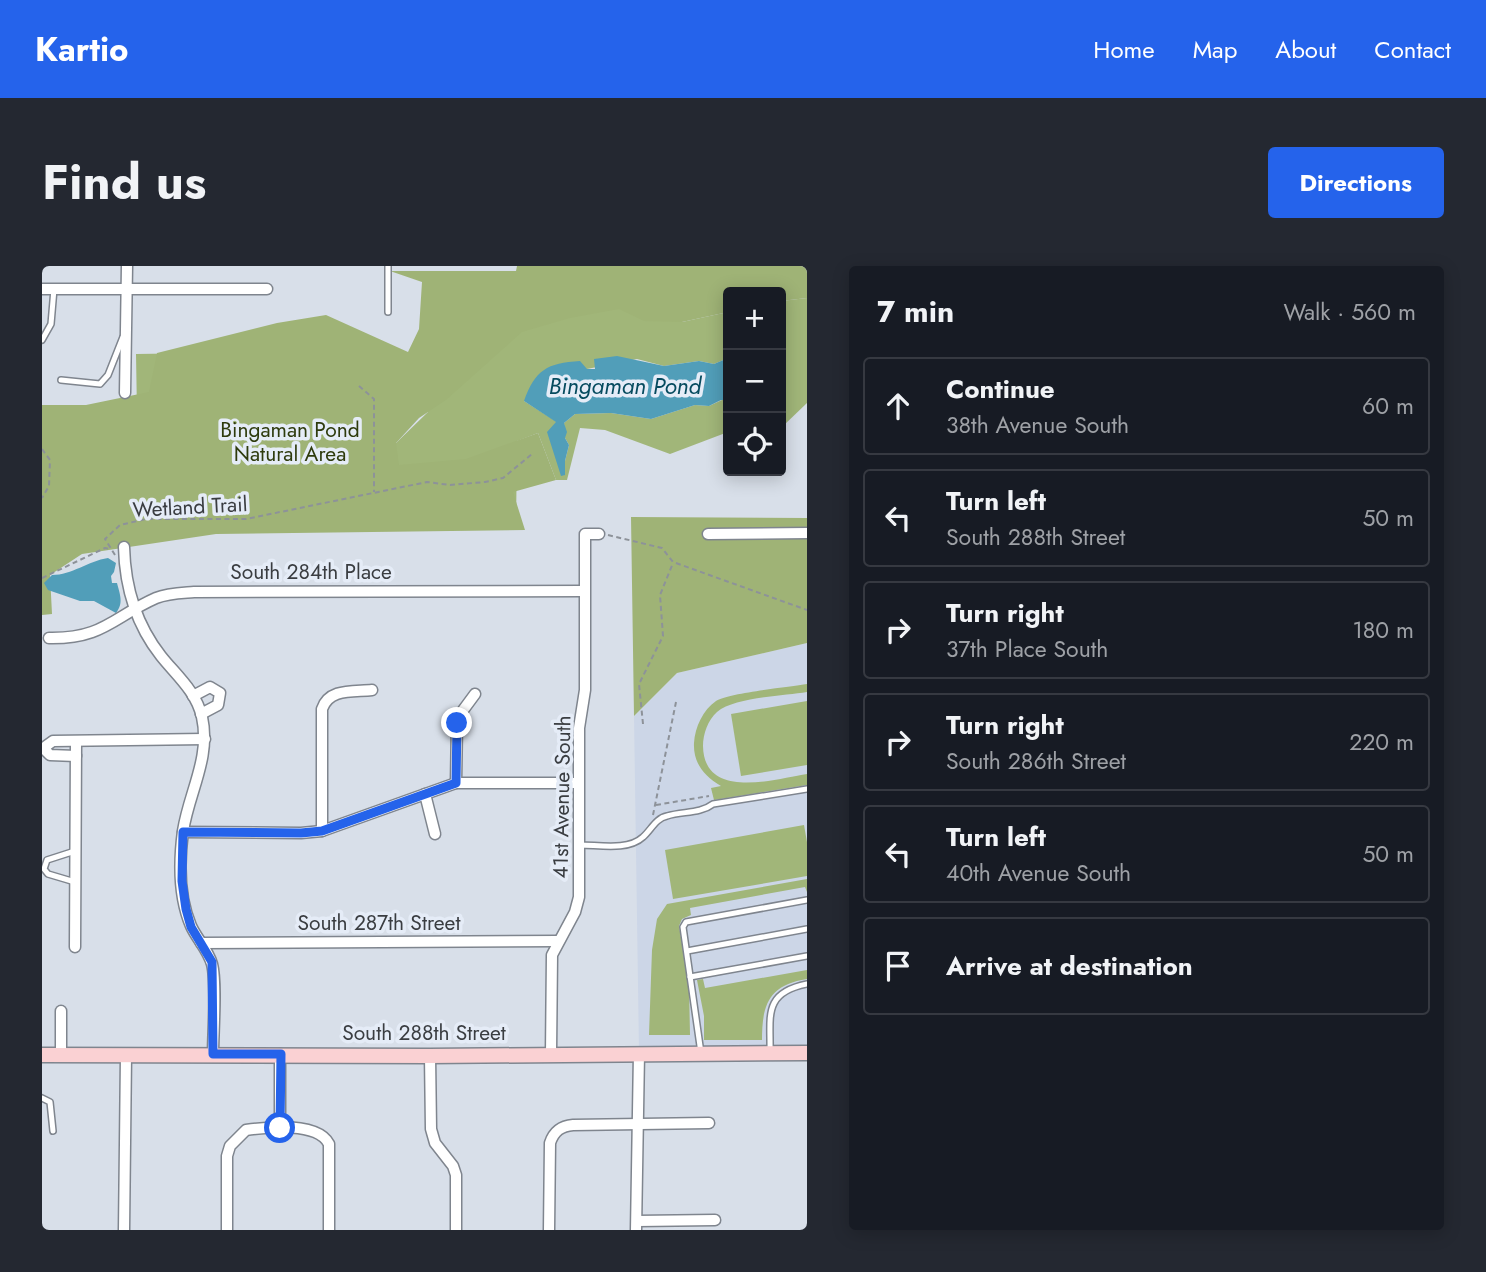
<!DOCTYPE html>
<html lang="en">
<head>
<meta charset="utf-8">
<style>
	:root { --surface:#171b24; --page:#242831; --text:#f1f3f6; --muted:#9ea1a6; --line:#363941; --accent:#2563eb }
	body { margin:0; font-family:Jost,sans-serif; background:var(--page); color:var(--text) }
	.controls { position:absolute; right:21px; top:21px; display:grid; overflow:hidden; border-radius:7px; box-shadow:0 4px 18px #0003 }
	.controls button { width:63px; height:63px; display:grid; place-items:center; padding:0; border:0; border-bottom:2px solid var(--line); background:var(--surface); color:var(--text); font:35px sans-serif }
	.stop { position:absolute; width:21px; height:21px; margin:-16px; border:5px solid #2563eb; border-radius:50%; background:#fff }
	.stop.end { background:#2563eb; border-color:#fff; box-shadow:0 2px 7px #0008 }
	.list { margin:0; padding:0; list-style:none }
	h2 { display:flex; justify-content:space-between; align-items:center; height:91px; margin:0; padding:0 28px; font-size:30px }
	h2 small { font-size:23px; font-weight:400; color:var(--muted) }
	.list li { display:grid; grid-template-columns:46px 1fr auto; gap:21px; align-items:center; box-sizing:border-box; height:98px; margin:0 14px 14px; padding:0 14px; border:2px solid var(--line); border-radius:7px }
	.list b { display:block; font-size:26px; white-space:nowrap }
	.list p { margin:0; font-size:23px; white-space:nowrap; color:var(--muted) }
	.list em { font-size:23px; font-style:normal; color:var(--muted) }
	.icon { flex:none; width:38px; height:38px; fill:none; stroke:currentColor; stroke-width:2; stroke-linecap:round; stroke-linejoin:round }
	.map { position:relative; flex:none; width:765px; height:964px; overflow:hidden; border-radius:7px }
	header { display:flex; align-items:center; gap:42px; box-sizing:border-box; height:98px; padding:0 35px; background:var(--accent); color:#fff }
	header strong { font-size:33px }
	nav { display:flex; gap:38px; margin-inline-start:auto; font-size:24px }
	.intro { display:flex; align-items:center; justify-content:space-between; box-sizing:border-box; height:168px; padding:0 42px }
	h1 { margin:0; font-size:49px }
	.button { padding:18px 32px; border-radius:7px; background:var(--accent); color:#fff; font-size:24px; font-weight:700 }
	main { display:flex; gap:42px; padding:0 42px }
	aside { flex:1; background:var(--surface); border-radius:7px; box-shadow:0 4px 18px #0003 }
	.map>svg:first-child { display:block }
	.built { fill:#ccd6e7 }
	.green { fill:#a1b679 }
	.forest { fill:#9fb376 }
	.water { fill:#519eb9 }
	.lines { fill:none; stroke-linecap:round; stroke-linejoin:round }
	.lane-casing { stroke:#7f858e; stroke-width:8 }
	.street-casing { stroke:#7f858e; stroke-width:13 }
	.secondary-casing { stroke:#7f858e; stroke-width:17 }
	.path { stroke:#8d9299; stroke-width:2; stroke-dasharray:5 3.5; stroke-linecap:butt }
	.lane { stroke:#fff; stroke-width:5 }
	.street { stroke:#fff; stroke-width:10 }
	.secondary { stroke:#fad1d3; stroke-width:14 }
	.route { stroke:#2563eb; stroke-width:9 }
	.labels { text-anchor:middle; stroke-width:7; stroke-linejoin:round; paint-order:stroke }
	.park-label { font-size:21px; fill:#2e3b0d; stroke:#e5ecf7 }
	.street-label { font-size:21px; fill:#3a3d41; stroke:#e5ecf7 }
	.water-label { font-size:23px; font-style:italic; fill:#064b5f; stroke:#e5ecf7 }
</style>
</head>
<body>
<header>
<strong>Kartio</strong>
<nav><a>Home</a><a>Map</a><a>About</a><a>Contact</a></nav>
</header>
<div class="intro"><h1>Find us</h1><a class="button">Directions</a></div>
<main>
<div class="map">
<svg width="765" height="964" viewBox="0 0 765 964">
	<rect width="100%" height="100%" fill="#d8dfe9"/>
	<polygon class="built" points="765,377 765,787 597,787 592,450 635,407"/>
	<g class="green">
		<polygon points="595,10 640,56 686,46 686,92 672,98 657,95 622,100 595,93 545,103 482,135 515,156 523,209 523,195 527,179 523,172 522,157 533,148 569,147 609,153 653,139 667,140 680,134 686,134 686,166 628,188 563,164 538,162 525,214 514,214 496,167 475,175 474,264 0,149 95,148 94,88 234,86 354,181 354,177 386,146 387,14"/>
		<polygon points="765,32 765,137 740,161 739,35"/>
		<path d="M765,418V426C742,430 693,431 675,446C666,454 661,468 661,480C662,535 733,513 765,508V519L672,534L669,522L679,520C662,510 651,497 652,477C653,461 661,444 674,435C686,427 747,421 765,418Z"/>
		<polygon points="765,435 765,499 699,510 689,448"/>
		<polygon points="762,559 765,576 765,610 631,633 623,584"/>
		<polygon points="765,613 765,626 763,621 648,642 649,649 640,653 637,660 647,718 648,769 607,769 610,684 615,653 625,638"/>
		<path d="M765,704V713C727,719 720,738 720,774H662V750L655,714L661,713L663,722Z"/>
	</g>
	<g class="forest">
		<polygon points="475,0 765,0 765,32 739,35 739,26 686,26 686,46 640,56 602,55 577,43 528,52 480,66 404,134 377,152 354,177 357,199 424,193 496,167 514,214 471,226 483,264 174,268 40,288 8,309 10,348 0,349 0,139 44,139 107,126 115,87 235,57 284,49 366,86 377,63 380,16 348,5 474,5"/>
		<polygon points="589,251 765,252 765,377 635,407 592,450"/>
	</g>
	<g class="water">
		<path d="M575,90L622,100L657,95L672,98L686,92V134H679L667,140L653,139L609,153L569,147L533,148L522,157L525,166L523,172L527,179L523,195V209L519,210L505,166L514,156L482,135C493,104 505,97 538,95L545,103H553L552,93Z"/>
		<path d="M66,292L74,297L72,306L69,310L70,317H75C78,329 82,337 74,347L52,335H38L6,324L2,317L10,309C30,309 46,295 66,292Z"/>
	</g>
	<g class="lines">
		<g class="lane-casing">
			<g id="lane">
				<polyline points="346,0 346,46"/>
				<polyline points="0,74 9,58 12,23"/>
				<polyline points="19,114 58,118 66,109 81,71"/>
				<path d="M538,579C557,579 586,585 601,571C609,564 614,552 625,550C641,545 658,548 671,538L765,523"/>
				<polyline points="33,616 6,608 2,603 5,594 33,585"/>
				<polyline points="645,685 765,663"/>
				<polyline points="648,711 765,690"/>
				<polyline points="659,787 641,661 644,656 765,634"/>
				<path d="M728,787C729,751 720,727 765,718"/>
				<polyline points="0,832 8,836 11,865"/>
			</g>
		</g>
		<g class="street-casing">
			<g id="street">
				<polyline points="0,23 225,23"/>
				<polyline points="83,127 85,0"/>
				<polyline points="666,268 765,267"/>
				<path d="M82,281C83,321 93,357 119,390C134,409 154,425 160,451C169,492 147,526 141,565C137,595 137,632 149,660C155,673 166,684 170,698C175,717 171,766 171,788"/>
				<path d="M7,372C61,373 71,351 114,332C126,327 140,327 152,326L542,325"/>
				<polyline points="151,430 168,421 178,427 176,439 159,448"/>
				<polyline points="34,490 8,489 4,485 4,480 11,475 163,473"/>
				<polyline points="414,517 415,457 419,447 433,428"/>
				<polyline points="383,528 393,568"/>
				<path d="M280,565V443C287,422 311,426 330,424"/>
				<polyline points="141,566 259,567 280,565 414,517 536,517"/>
				<polyline points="159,677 516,675"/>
				<polyline points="33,681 34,477"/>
				<polyline points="19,745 19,789"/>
				<polyline points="509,787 510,689 533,646 537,631 537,462 543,424 543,268 557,268"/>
				<polyline points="388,790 389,863 393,877 411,900 414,909 414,964"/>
				<polyline points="238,862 238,788"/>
				<polyline points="595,955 673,954"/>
				<polyline points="82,964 84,789"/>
				<path d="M185,964V890L188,880L204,864C226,861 276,856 287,878V964"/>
				<path d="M507,964L508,877C512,865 519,860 531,859L667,857"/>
				<polyline points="594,964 597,787"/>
			</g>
		</g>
		<g class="secondary-casing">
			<polyline id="secondary" points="0,789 388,790 765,787"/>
		</g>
		<g class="path">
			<polyline points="317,120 332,133 332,226"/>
			<polyline points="0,183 8,194 7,220 0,232"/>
			<polyline points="566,269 620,282 631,296 765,344"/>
			<polyline points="73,289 63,273 78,259 104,253 204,253 385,216 408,219 443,216 461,212 490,188"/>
			<polyline points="0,312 63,282 68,283"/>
			<polyline points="601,458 597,418 621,370 618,329 631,297"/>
			<polyline points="614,539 667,530"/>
			<polyline points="611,549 634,436"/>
		</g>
		<use href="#lane" class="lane"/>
		<use href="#street" class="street"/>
		<use href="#secondary" class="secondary"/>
	</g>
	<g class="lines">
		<polyline class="route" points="238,862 239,788 171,788 170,696 149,661 144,643 140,615 141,566 259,567 280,565 414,517 415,457"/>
	</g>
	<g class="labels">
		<g class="park-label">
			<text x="248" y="171">Bingaman Pond<tspan x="248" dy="24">Natural Area</tspan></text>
		</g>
		<g class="street-label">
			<text transform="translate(148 241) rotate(-3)" y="7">Wetland Trail</text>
			<text x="269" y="313">South 284th Place</text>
			<text transform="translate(520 531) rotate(-89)" y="7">41st Avenue South</text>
			<text x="337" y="664">South 287th Street</text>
			<text x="382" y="774">South 288th Street</text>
		</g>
		<g class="water-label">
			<text x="583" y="128">Bingaman Pond</text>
		</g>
	</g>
</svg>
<div class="controls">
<button>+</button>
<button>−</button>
<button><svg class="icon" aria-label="locate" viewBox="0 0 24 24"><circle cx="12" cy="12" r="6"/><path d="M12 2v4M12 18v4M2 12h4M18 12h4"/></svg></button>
</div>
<div class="stop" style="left:238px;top:862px"></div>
<div class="stop end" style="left:415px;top:457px"></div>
</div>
<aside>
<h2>7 min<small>Walk · 560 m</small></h2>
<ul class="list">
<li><svg class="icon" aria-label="ahead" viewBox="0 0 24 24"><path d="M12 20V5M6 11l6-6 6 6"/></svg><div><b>Continue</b><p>38th Avenue South</p></div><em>60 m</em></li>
<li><svg class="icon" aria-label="left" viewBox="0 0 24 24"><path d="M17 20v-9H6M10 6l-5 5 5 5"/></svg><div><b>Turn left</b><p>South 288th Street</p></div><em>50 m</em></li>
<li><svg class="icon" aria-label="right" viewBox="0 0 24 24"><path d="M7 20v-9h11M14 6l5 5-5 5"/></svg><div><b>Turn right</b><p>37th Place South</p></div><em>180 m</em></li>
<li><svg class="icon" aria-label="right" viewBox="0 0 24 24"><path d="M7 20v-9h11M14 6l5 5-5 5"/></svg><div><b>Turn right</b><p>South 286th Street</p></div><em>220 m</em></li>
<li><svg class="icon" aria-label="left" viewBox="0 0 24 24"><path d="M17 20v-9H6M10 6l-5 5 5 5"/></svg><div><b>Turn left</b><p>40th Avenue South</p></div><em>50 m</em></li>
<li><svg class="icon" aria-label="arrive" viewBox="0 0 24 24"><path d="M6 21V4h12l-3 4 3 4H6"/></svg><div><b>Arrive at destination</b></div></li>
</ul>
</aside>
</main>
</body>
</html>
